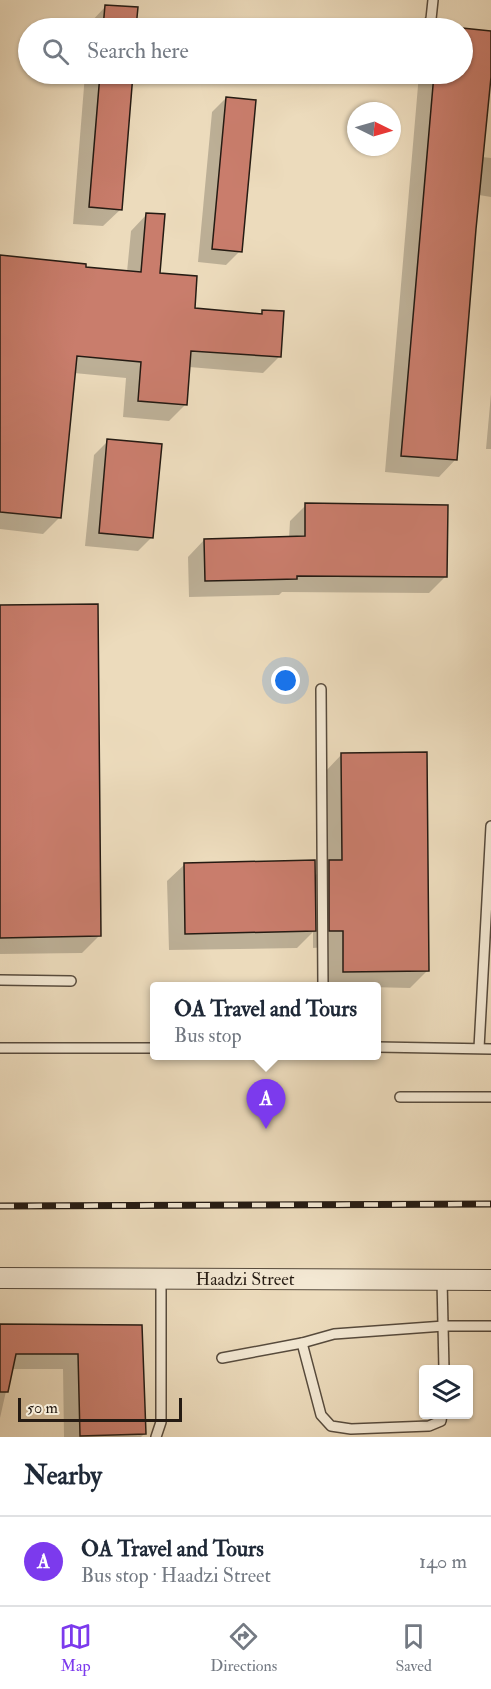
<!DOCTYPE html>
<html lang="en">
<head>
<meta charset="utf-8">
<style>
	:root { --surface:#fff; --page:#f6f6f7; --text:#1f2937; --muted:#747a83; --line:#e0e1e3; --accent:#7c3aed }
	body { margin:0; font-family:"IM FELL Double Pica",serif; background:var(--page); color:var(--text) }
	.controls { position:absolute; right:18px; bottom:18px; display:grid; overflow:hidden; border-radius:6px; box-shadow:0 2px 4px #0004 }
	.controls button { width:54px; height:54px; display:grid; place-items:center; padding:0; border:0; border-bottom:2px solid var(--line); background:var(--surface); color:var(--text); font:30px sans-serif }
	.compass { position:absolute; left:347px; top:102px; width:54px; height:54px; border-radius:50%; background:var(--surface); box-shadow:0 2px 4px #0004; rotate:95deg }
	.scale { position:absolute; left:18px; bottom:15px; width:164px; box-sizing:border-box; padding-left:6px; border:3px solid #251b13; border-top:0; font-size:16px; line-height:21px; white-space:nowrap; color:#251b13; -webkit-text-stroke:4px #f3e8d3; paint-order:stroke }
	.you { position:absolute; left:286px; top:681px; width:21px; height:21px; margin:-15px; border:4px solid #fff; border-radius:50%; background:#1a73e8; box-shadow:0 0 0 9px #1a73e833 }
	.badge { display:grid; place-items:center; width:39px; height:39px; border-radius:50%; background:var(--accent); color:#fff; font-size:20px; font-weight:700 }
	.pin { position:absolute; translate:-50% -50px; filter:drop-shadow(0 2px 3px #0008) }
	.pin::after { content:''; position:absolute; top:32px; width:21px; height:18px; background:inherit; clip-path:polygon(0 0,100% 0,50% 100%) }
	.popup { position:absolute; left:150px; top:982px; width:231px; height:78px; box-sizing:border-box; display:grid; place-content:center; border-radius:6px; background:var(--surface); filter:drop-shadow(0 2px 4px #0005); font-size:20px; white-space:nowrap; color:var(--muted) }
	.popup b { font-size:22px; color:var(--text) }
	.popup::after { content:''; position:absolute; left:50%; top:100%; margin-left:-12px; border:12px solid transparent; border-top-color:var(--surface) }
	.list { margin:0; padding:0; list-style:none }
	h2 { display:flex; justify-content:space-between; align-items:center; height:78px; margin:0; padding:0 24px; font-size:26px }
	h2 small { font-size:20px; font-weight:400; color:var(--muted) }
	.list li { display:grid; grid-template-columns:39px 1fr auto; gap:18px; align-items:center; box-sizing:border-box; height:90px; padding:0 24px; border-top:2px solid var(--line) }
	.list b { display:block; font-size:22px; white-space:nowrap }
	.list p { margin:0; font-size:20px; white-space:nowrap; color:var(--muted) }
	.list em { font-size:20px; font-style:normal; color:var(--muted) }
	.icon { flex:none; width:33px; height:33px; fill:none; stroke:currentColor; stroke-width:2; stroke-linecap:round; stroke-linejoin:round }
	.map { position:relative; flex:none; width:491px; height:1437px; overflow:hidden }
	.search { position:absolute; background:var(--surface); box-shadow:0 2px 4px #0004; left:18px; right:18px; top:18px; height:66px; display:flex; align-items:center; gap:15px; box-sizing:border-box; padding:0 21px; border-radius:33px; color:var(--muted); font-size:22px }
	.sheet { height:168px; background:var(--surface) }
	nav { display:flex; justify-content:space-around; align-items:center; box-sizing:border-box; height:84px; border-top:2px solid var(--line); background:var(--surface); font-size:16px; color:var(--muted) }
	nav a { display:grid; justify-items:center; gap:3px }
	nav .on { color:var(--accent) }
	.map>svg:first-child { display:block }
	.shadow { fill:#0003 }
	.building { fill:#c97d6c; stroke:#251b13; stroke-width:1.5 }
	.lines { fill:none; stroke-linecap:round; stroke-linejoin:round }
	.service-casing { stroke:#574b3d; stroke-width:12 }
	.minor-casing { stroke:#574b3d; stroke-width:22 }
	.service { stroke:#f3e8d3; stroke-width:9 }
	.minor { stroke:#f3e8d3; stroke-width:20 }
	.rail-casing { stroke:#251b13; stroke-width:7 }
	.rail { stroke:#f3e8d3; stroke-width:4.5; stroke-dasharray:14; stroke-linecap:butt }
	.labels { text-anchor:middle; stroke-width:6; stroke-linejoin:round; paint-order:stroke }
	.street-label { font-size:18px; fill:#251b13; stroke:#f3e8d3 }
</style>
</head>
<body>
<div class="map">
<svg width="491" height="1437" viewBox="0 0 491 1437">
	<rect width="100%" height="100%" fill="#ecdbbc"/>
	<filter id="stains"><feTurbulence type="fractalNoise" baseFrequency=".00333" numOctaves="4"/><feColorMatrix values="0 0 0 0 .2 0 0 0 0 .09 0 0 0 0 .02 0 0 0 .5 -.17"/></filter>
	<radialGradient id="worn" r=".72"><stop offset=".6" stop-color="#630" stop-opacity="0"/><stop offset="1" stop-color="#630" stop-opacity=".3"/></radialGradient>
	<g class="shadow">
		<polygon points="106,6 136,9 135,28 88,28 89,24"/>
		<polygon points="491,33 491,61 482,157 491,158 491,197 479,195 456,459 439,477 385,472 419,74 462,74"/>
		<polygon points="85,74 131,74 121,209 103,226 73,224"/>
		<polygon points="226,98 240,251 226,265 198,262 212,112"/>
		<polygon points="147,214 158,274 193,310 259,315 263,311 279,357 263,373 189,367 186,404 169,421 123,417 126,378 74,373 60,517 43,534 0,529 0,257 127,272 131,231"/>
		<polygon points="491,394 491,449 486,449"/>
		<polygon points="108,441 152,537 138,551 85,546 94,455"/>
		<polygon points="306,505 446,576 429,593 282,592 279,595 189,597 188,557 204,540 289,538 290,521"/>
		<polygon points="0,607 99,936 82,953 0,954"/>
		<polygon points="342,754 427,971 410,988 326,986 326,947 313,948 313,932 297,948 169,950 167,881 185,864 314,877 325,865 325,772"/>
		<polygon points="0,1326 141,1326 144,1434 141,1437 64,1437 63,1369 11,1369 0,1418"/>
	</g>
	<g class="building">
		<polygon points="105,5 138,7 136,28 103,28"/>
		<polygon points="462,28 491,31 491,77 476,229 457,460 401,456 434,74 462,74"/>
		<polygon points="100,74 133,74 122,210 89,207"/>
		<polygon points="226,97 256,100 242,252 212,249"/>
		<polygon points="146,213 165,214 160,273 197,276 195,308 262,314 262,310 284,311 281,357 191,351 187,405 138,401 141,362 77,356 61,518 0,512 0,255 86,264 86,267 141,272"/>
		<polygon points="107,439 162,444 153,538 99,533"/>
		<polygon points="305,503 448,505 447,577 297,576 297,579 205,581 204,539 305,536"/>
		<polygon points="98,604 101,936 0,938 0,605"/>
		<polygon points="427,752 429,971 343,972 343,931 329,931 329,860 342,860 341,753"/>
		<polygon points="315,860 316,931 185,934 184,863"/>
		<polygon points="0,1324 142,1325 146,1434 80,1436 78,1354 16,1354 8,1392 0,1392"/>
	</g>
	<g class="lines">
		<g class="service-casing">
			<g id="service">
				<polyline points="425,28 431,19 433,0"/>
				<polyline points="321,689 323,986"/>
				<polyline points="0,980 71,981"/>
				<polyline points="377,1047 491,1049"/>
				<polyline points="0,1048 155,1048"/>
				<polyline points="479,1048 491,826"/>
				<polyline points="400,1097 491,1097"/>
				<polyline points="442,1280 444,1370"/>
				<polyline points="302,1343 321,1415 331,1426 351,1429 429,1426 441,1421 442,1414"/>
				<polyline points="222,1358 302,1343 334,1334 444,1326 491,1326"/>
				<polyline points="156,1437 161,1422 161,1279"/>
			</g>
		</g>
		<g class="minor-casing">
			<polyline id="minor" points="0,1278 491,1280"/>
		</g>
		<use href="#service" class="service"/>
		<use href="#minor" class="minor"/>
		<g class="rail-casing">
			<polyline id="rail" points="0,1206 491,1204"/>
		</g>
		<use href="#rail" class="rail"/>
	</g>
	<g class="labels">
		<g class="street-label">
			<text x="245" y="1285">Haadzi Street</text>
		</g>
	</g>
	<rect width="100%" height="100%" filter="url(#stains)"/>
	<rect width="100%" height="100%" fill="url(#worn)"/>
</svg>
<div class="controls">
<button><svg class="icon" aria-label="layers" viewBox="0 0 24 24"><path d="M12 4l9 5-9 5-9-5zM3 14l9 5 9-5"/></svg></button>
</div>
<svg class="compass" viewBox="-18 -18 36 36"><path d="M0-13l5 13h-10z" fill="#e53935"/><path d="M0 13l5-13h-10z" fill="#747a83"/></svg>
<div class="scale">50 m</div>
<div class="you"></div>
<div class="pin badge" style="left:266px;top:1129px">A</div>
<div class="popup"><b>OA Travel and Tours</b>Bus stop</div>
<div class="search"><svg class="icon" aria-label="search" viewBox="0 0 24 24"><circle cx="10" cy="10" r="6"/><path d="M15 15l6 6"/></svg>Search here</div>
</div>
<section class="sheet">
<h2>Nearby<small></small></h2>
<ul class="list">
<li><span class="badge">A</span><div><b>OA Travel and Tours</b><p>Bus stop · Haadzi Street</p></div><em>140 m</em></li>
</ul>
</section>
<nav>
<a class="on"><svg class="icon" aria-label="map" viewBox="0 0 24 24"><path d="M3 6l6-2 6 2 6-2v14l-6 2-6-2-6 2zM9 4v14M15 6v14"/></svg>Map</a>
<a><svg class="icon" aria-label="directions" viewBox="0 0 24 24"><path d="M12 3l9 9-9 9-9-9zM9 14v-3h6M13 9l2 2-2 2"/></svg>Directions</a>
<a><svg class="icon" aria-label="saved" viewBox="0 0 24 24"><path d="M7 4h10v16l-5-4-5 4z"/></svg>Saved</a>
</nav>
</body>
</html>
